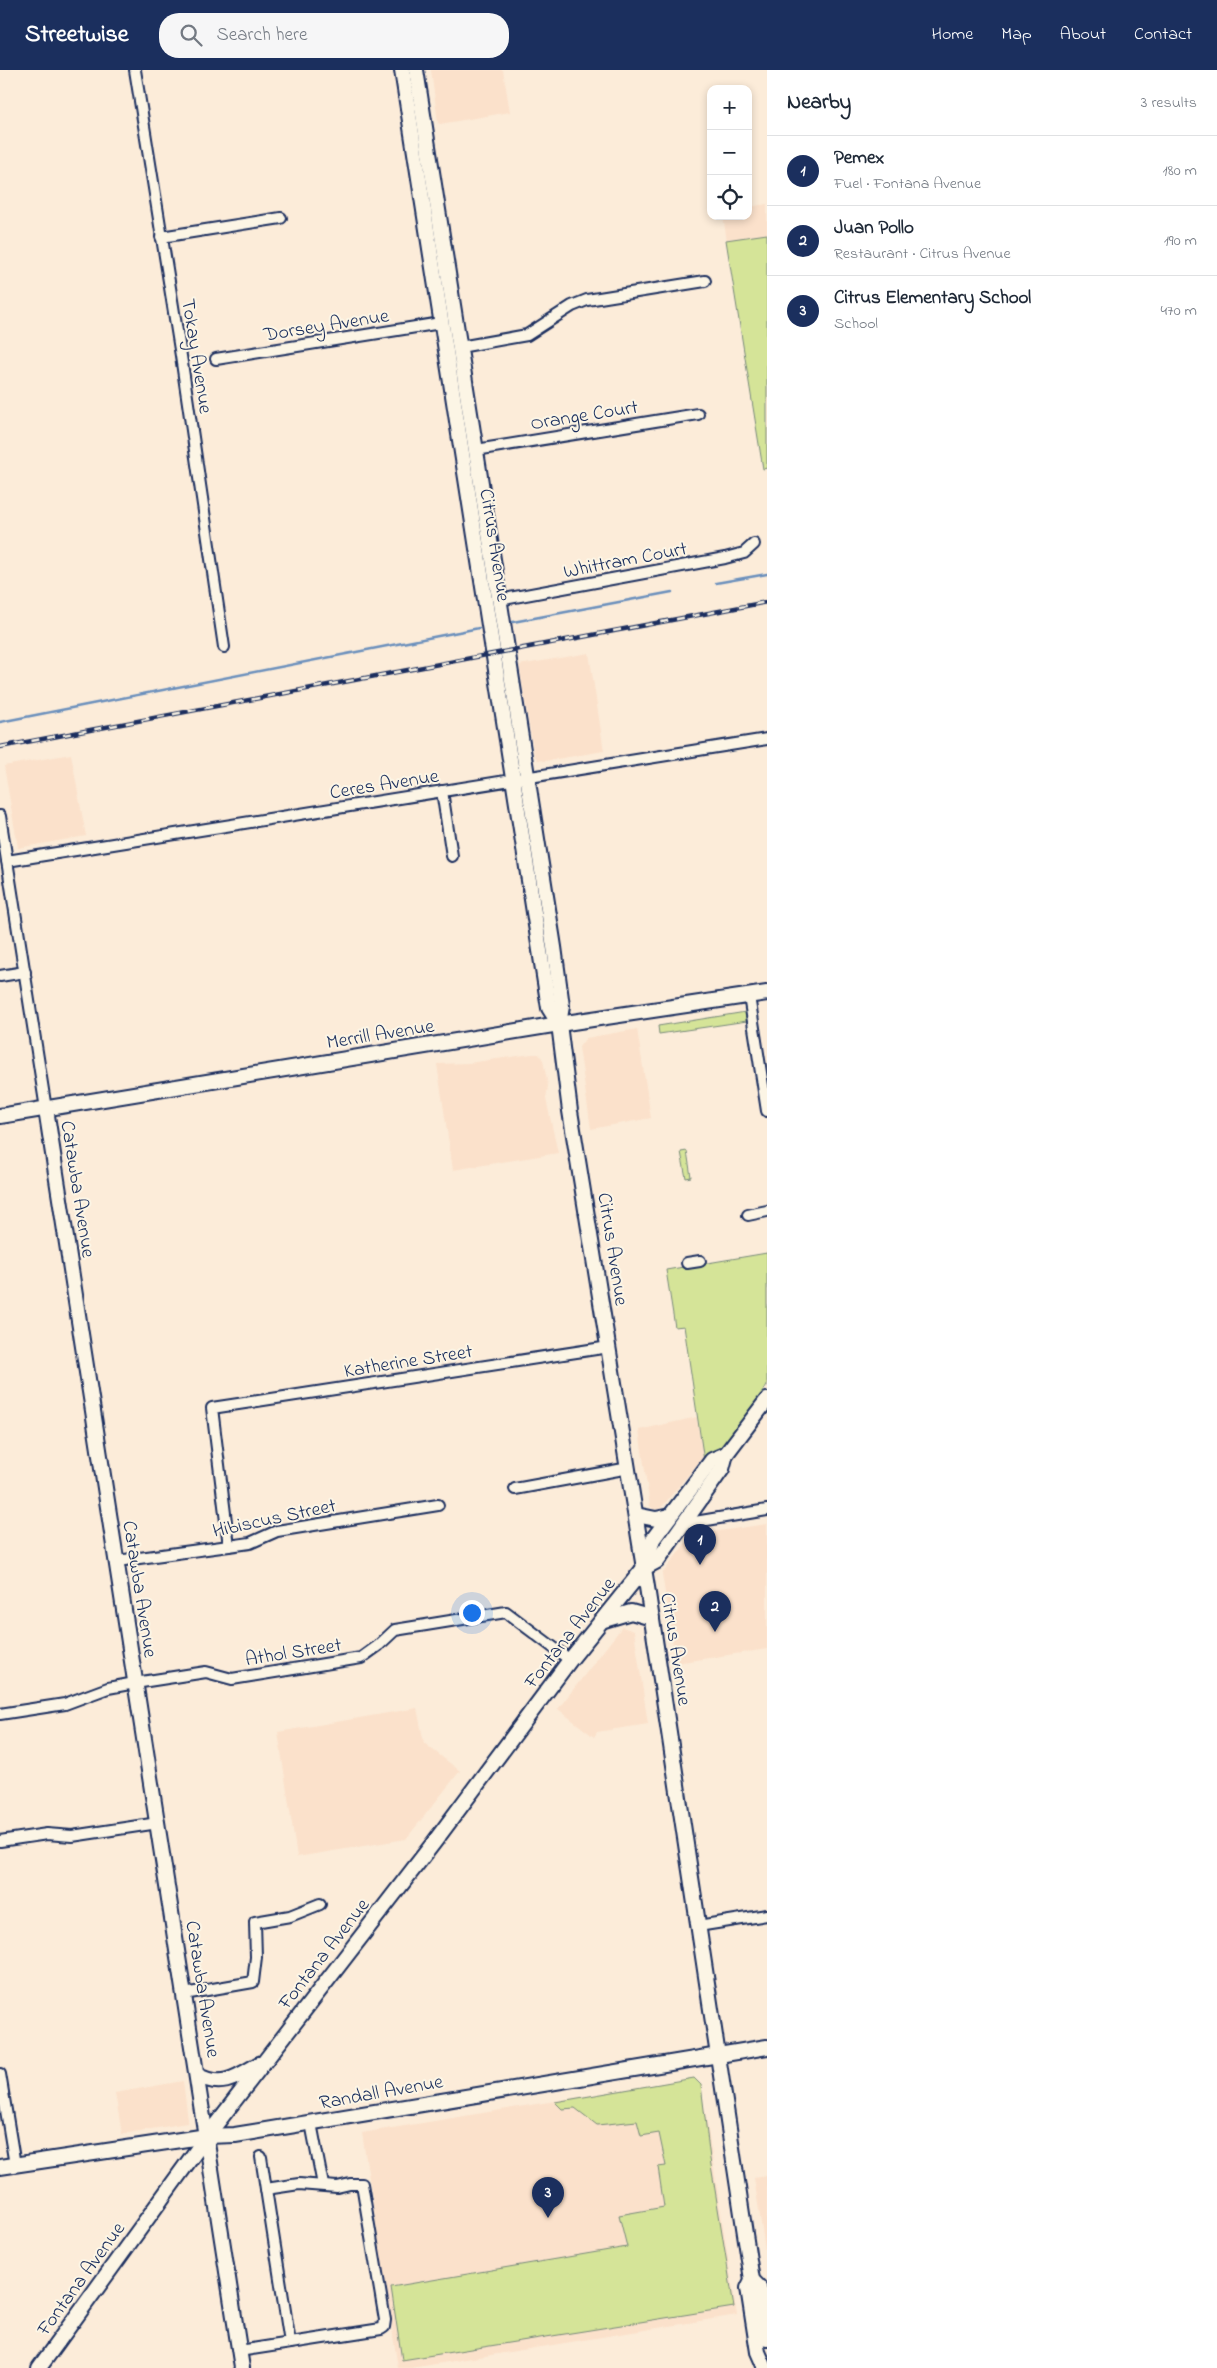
<!DOCTYPE html>
<html lang="en">
<head>
<meta charset="utf-8">
<style>
	:root { --surface:#fff; --page:#f6f6f7; --text:#1f2937; --muted:#747a83; --line:#e0e1e3; --accent:#1b2f5e }
	body { margin:0; font-family:"Indie Flower",sans-serif; background:var(--page); color:var(--text) }
	.controls { position:absolute; right:15px; top:15px; display:grid; overflow:hidden; border-radius:10px; box-shadow:0 2px 8px #0003 }
	.controls button { width:45px; height:45px; display:grid; place-items:center; padding:0; border:0; border-bottom:1px solid var(--line); background:var(--surface); color:var(--text); font:25px sans-serif }
	.you { position:absolute; left:471px; top:1542px; width:18px; height:18px; margin:-12px; border:4px solid #fff; border-radius:50%; background:#1a73e8; box-shadow:0 0 0 8px #1a73e833 }
	.badge { display:grid; place-items:center; width:32px; height:32px; border-radius:50%; background:var(--accent); color:#fff; font-size:16px; font-weight:700 }
	.pin { position:absolute; translate:-50% -41px; filter:drop-shadow(0 1px 2px #0008) }
	.pin::after { content:''; position:absolute; top:26px; width:18px; height:15px; background:inherit; clip-path:polygon(0 0,100% 0,50% 100%) }
	.list { margin:0; padding:0; list-style:none }
	h2 { display:flex; justify-content:space-between; align-items:center; height:65px; margin:0; padding:0 20px; font-size:21px }
	h2 small { font-size:16px; font-weight:400; color:var(--muted) }
	.list li { display:grid; grid-template-columns:32px 1fr auto; gap:15px; align-items:center; box-sizing:border-box; height:70px; padding:0 20px; border-top:1px solid var(--line) }
	.list b { display:block; font-size:19px; white-space:nowrap }
	.list p { margin:0; font-size:16px; white-space:nowrap; color:var(--muted) }
	.list em { font-size:16px; font-style:normal; color:var(--muted) }
	.icon { flex:none; width:28px; height:28px; fill:none; stroke:currentColor; stroke-width:2; stroke-linecap:round; stroke-linejoin:round }
	.map { position:relative; flex:none; width:767px; height:2298px; overflow:hidden }
	header { display:flex; align-items:center; gap:30px; box-sizing:border-box; height:70px; padding:0 25px; background:var(--accent); color:#fff }
	header strong { font-size:24px }
	nav { display:flex; gap:28px; margin-inline-start:auto; font-size:18px }
	.search { width:350px; height:45px; background:var(--page); display:flex; align-items:center; gap:12px; box-sizing:border-box; padding:0 18px; border-radius:20px; color:var(--muted); font-size:19px }
	main { display:flex }
	aside { flex:1; background:var(--surface) }
	.map>svg:first-child { display:block }
	.built { fill:#fbe1cb }
	.green { fill:#d5e498; stroke:#788a7b }
	.lines { fill:none; stroke-linecap:round; stroke-linejoin:round }
	.stream { stroke:#6a8fbc; stroke-width:2.5 }
	.street-casing { stroke:#1b2f5e; stroke-width:14 }
	.secondary-casing { stroke:#1b2f5e; stroke-width:18 }
	.street { stroke:#fcf5e5; stroke-width:10 }
	.secondary { stroke:#fcf5e5; stroke-width:14 }
	.rail-casing { stroke:#1b2f5e; stroke-width:4.5 }
	.rail { stroke:#fcf5e5; stroke-width:2.5; stroke-dasharray:8; stroke-linecap:butt }
	.labels { text-anchor:middle; stroke-width:4; stroke-linejoin:round; paint-order:stroke }
	.street-label { font-size:20px; fill:#1b2f5e; stroke:#fcf5e5 }
</style>
</head>
<body>
<header>
<strong>Streetwise</strong>
<div class="search"><svg class="icon" aria-label="search" viewBox="0 0 24 24"><circle cx="10" cy="10" r="6"/><path d="M15 15l6 6"/></svg>Search here</div>
<nav><a>Home</a><a>Map</a><a>About</a><a>Contact</a></nav>
</header>
<main>
<div class="map">
<svg width="767" height="2298" viewBox="0 0 767 2298">
	<rect width="100%" height="100%" fill="#fcecd9"/>
	<filter id="ink" filterUnits="userSpaceOnUse"><feTurbulence type="fractalNoise" baseFrequency=".02" numOctaves="2"/><feDisplacementMap in="SourceGraphic" scale="10" xChannelSelector="R" yChannelSelector="G"/><feConvolveMatrix kernelMatrix="1 2 1 2 8 2 1 2 1" color-interpolation-filters="sRGB"/></filter>
	<g filter="url(#ink)">
		<g class="built">
			<polygon points="431,0 503,0 510,42 440,54 438,53"/>
			<polygon points="767,134 767,398 763,399 723,146 748,146 748,137"/>
			<polygon points="589,583 604,681 545,691 538,690 534,685 519,595"/>
			<polygon points="71,684 86,766 18,778 4,696"/>
			<polygon points="637,959 651,1048 591,1059 579,977 586,968"/>
			<polygon points="532,984 539,984 543,990 548,1016 546,1029 558,1083 453,1100 437,994 469,993"/>
			<polygon points="697,1347 703,1387 660,1439 653,1439 650,1436 639,1360"/>
			<polygon points="767,1454 767,1579 676,1593 662,1504 692,1465"/>
			<polygon points="622,1557 634,1561 648,1654 597,1662 594,1667 558,1639"/>
			<polygon points="417,1638 424,1673 460,1701 406,1769 297,1787 278,1662"/>
			<polygon points="694,2008 701,2015 737,2245 411,2298 398,2298 362,2063"/>
			<polygon points="183,2011 188,2050 187,2053 122,2064 115,2023"/>
			<polygon points="767,2106 767,2192 754,2108"/>
		</g>
		<g class="green">
			<polygon points="767,164 767,398 763,399 726,170"/>
			<polygon points="746,942 747,951 659,964 658,956"/>
			<polygon points="687,1081 691,1107 686,1108 681,1082"/>
			<polygon points="767,1183 767,1316 716,1385 704,1391 684,1256 675,1257 666,1200"/>
			<polygon points="694,2008 701,2015 710,2089 734,2237 402,2290 391,2217 627,2177 619,2145 664,2137 658,2097 666,2096 659,2063 641,2066 637,2051 597,2055 575,2038 562,2039 555,2032"/>
		</g>
		<g class="lines">
			<g class="stream">
				<polyline points="716,513 767,504"/>
				<polyline points="513,552 672,522"/>
				<polyline points="0,652 479,558"/>
			</g>
			<g class="street-casing">
				<g id="street">
					<polyline points="135,0 181,286 224,577"/>
					<polyline points="161,167 281,148"/>
					<polyline points="460,277 527,265 572,236 587,230 705,211"/>
					<polyline points="216,289 441,253"/>
					<polyline points="476,380 698,344"/>
					<polyline points="499,530 725,488 744,483 754,474"/>
					<polyline points="442,721 452,786"/>
					<polyline points="0,746 46,1039"/>
					<polyline points="7,791 767,669"/>
					<polyline points="0,906 25,902"/>
					<polyline points="749,926 767,1041"/>
					<polyline points="748,1145 767,1141"/>
					<polyline points="687,1193 700,1191"/>
					<polyline points="515,1419 629,1398"/>
					<polyline points="683,1454 767,1440"/>
					<polyline points="229,1476 212,1338 609,1277"/>
					<polyline points="117,1491 229,1476 250,1473 277,1461 438,1435"/>
					<polyline points="0,1644 65,1634 108,1618 135,1613 206,1602 232,1609 361,1588 379,1575 395,1560 506,1542 570,1590"/>
					<polyline points="0,1771 47,1764 72,1766 158,1753"/>
					<polyline points="698,1856 767,1845"/>
					<polyline points="184,1924 253,1912 256,1887 255,1852 290,1846 320,1834"/>
					<polyline points="0,2004 15,2095"/>
					<polyline points="311,2053 323,2115"/>
					<polyline points="261,2087 290,2273"/>
					<polyline points="239,2281 381,2259 384,2257 385,2250 362,2114 350,2114 337,2117 299,2114 266,2119"/>
				</g>
			</g>
			<g class="secondary-casing">
				<g id="secondary">
					<polyline points="402,0 549,938 559,954"/>
					<polyline points="416,0 554,877 562,936 559,954 570,1041 647,1517 752,2210 748,2218 758,2282 765,2298"/>
					<polyline points="46,1039 242,2298"/>
					<polyline points="0,1046 559,954 767,923"/>
					<polyline points="636,1445 656,1449 670,1446"/>
					<polyline points="646,1493 653,1469 712,1390 726,1384"/>
					<polyline points="604,1550 631,1542 652,1548"/>
					<path d="M197,2005C222,2019 237,2007 259,1994"/>
					<polyline points="0,2097 207,2066 235,2065 767,1977"/>
					<polyline points="752,2210 759,2217 767,2268"/>
					<polyline points="39,2298 207,2066 435,1771 570,1590 644,1498 657,1491 722,1399 726,1384 767,1330"/>
				</g>
			</g>
			<use href="#street" class="street"/>
			<use href="#secondary" class="secondary"/>
			<g class="rail-casing">
				<polyline id="rail" points="0,677 767,532"/>
			</g>
			<use href="#rail" class="rail"/>
		</g>
	</g>
	<g class="labels">
		<g class="street-label">
			<text transform="translate(326 254) rotate(-9)" y="7">Dorsey Avenue</text>
			<text transform="translate(198 286) rotate(81)" y="7">Tokay Avenue</text>
			<text transform="translate(584 344) rotate(-9)" y="7">Orange Court</text>
			<text transform="translate(496 475) rotate(81)" y="7">Citrus Avenue</text>
			<text transform="translate(625 489) rotate(-11)" y="7">Whittram Court</text>
			<text transform="translate(384 713) rotate(-9)" y="7">Ceres Avenue</text>
			<text transform="translate(380 963) rotate(-9)" y="7">Merrill Avenue</text>
			<text transform="translate(79 1119) rotate(81)" y="7">Catawba Avenue</text>
			<text transform="translate(614 1179) rotate(81)" y="7">Citrus Avenue</text>
			<text transform="translate(408 1290) rotate(-9)" y="7">Katherine Street</text>
			<text transform="translate(274 1447) rotate(-12)" y="7">Hibiscus Street</text>
			<text transform="translate(141 1519) rotate(81)" y="7">Catawba Avenue</text>
			<text transform="translate(569 1562) rotate(-52)" y="7">Fontana Avenue</text>
			<text transform="translate(677 1579) rotate(81)" y="7">Citrus Avenue</text>
			<text transform="translate(293 1581) rotate(-9)" y="7">Athol Street</text>
			<text transform="translate(323 1883) rotate(-52)" y="7">Fontana Avenue</text>
			<text transform="translate(204 1919) rotate(81)" y="7">Catawba Avenue</text>
			<text transform="translate(381 2021) rotate(-10)" y="7">Randall Avenue</text>
			<text transform="translate(80 2208) rotate(-54)" y="7">Fontana Avenue</text>
		</g>
	</g>
</svg>
<div class="controls">
<button>+</button>
<button>−</button>
<button><svg class="icon" aria-label="locate" viewBox="0 0 24 24"><circle cx="12" cy="12" r="6"/><path d="M12 2v4M12 18v4M2 12h4M18 12h4"/></svg></button>
</div>
<div class="you"></div>
<div class="pin badge" style="left:700px;top:1495px">1</div>
<div class="pin badge" style="left:715px;top:1562px">2</div>
<div class="pin badge" style="left:548px;top:2148px">3</div>
</div>
<aside>
<h2>Nearby<small>3 results</small></h2>
<ul class="list">
<li><span class="badge">1</span><div><b>Pemex</b><p>Fuel · Fontana Avenue</p></div><em>180 m</em></li>
<li><span class="badge">2</span><div><b>Juan Pollo</b><p>Restaurant · Citrus Avenue</p></div><em>190 m</em></li>
<li><span class="badge">3</span><div><b>Citrus Elementary School</b><p>School</p></div><em>470 m</em></li>
</ul>
</aside>
</main>
</body>
</html>
